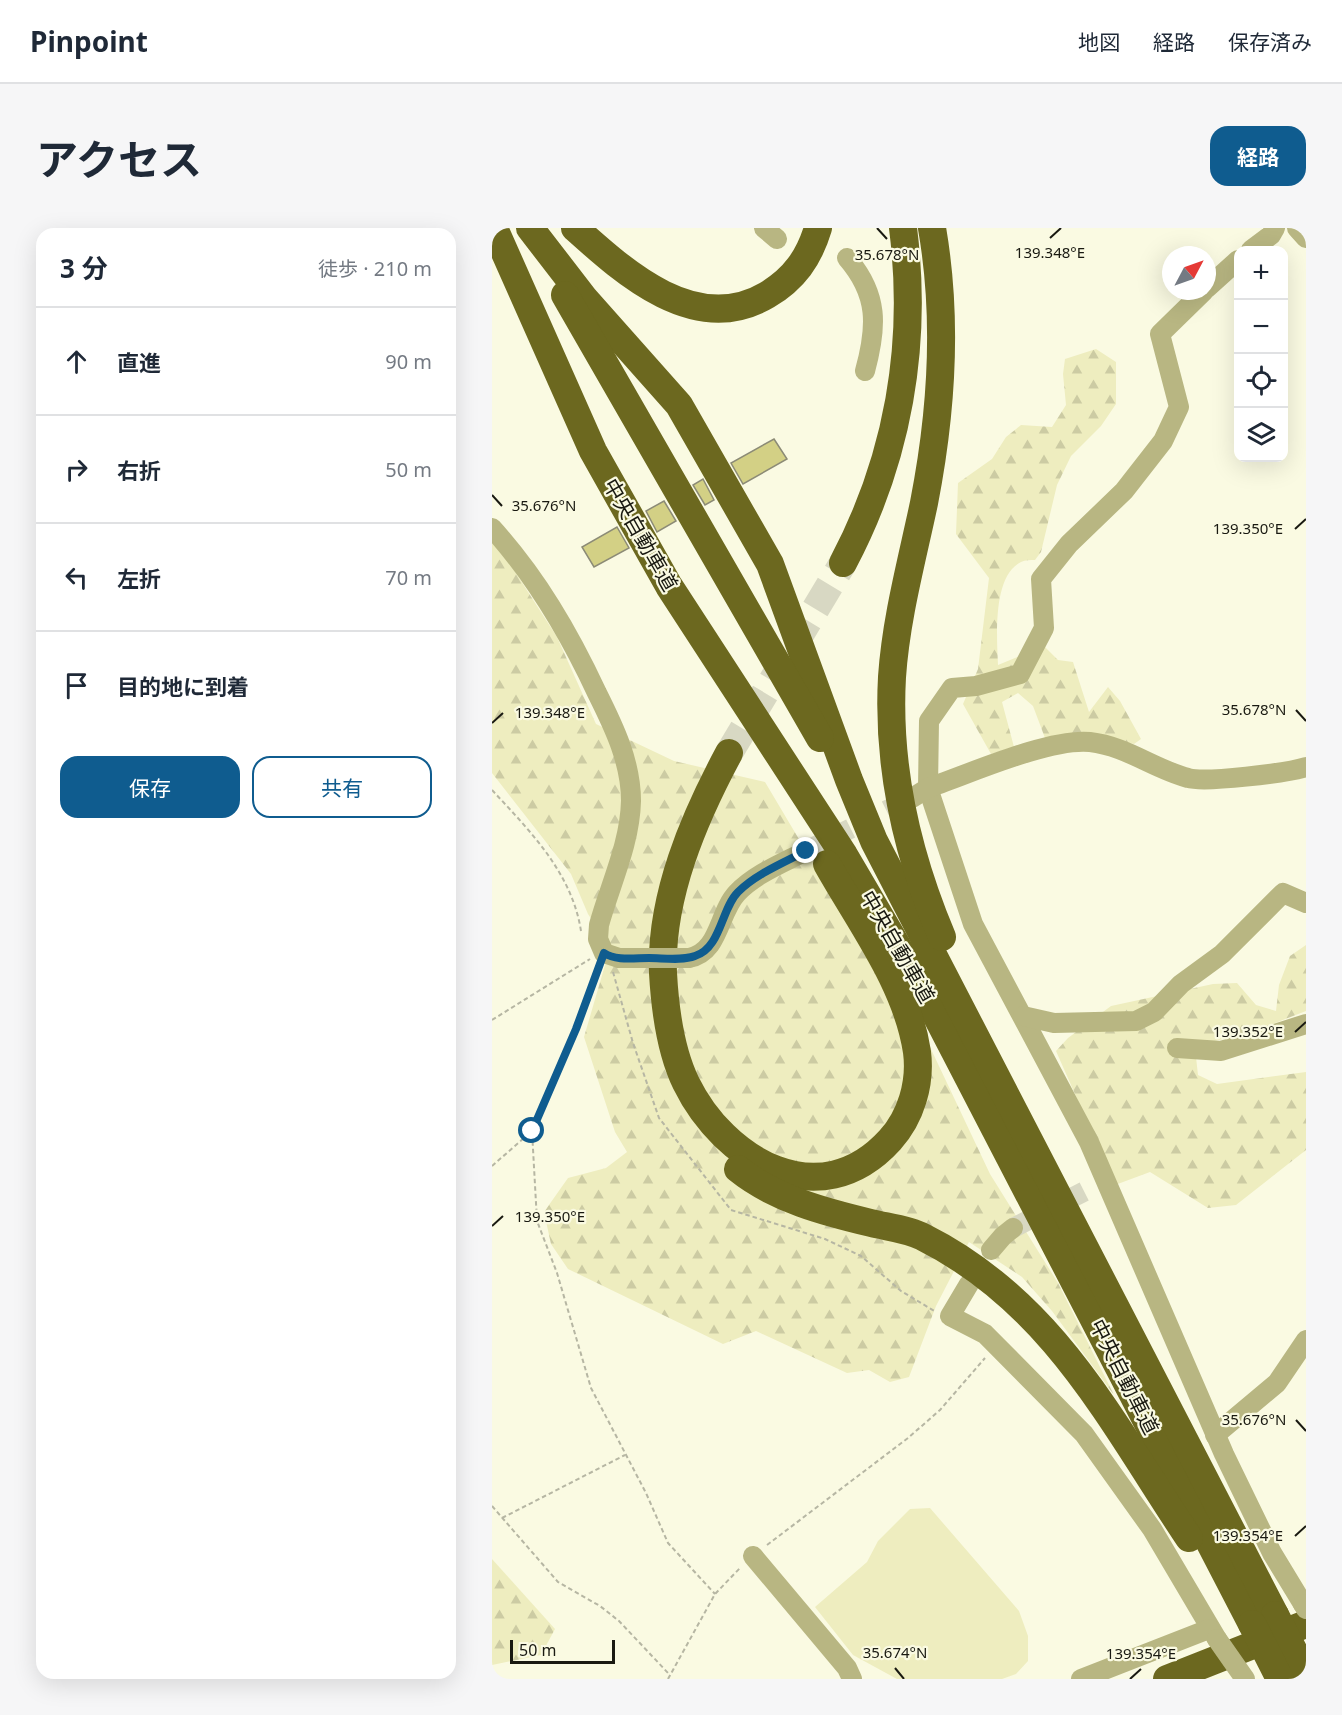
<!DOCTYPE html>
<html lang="ja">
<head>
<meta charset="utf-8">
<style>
	:root { --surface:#fff; --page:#f6f6f7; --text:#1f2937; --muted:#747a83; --line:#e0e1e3; --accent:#0f5c8f }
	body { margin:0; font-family:"Noto Sans","Noto Sans JP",sans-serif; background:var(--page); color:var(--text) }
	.controls { position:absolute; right:18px; top:18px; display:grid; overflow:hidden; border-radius:12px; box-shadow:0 6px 24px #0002 }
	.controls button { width:54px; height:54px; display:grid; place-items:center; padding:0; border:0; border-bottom:2px solid var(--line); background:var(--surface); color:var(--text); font:30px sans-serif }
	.compass { position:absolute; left:670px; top:18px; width:54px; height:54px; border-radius:50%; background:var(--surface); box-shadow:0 6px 24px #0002; rotate:49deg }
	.scale { position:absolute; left:18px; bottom:15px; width:105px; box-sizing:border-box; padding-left:6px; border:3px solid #191911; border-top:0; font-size:16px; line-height:21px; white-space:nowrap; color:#191911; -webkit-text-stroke:4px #fafae2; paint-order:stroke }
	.stop { position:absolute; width:18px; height:18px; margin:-14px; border:4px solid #0f5c8f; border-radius:50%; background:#fff }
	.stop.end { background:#0f5c8f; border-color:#fff; box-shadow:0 2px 6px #0008 }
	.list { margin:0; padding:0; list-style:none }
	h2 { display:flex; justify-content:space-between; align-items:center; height:78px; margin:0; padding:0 24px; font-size:26px }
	h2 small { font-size:20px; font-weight:400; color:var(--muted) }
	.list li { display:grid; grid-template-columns:39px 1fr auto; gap:18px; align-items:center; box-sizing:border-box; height:108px; padding:0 24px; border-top:2px solid var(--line) }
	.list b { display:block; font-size:22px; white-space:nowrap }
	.list em { font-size:20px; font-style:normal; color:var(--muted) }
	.actions { display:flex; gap:12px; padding:18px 24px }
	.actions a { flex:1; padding:14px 0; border:2px solid var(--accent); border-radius:18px; text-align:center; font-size:21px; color:var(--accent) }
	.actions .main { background:var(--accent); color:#fff }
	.icon { flex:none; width:33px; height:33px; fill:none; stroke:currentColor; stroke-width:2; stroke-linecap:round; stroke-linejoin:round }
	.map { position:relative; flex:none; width:814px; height:1451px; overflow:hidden; border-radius:18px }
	header { display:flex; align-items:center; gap:36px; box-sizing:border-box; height:84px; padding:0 30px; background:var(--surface); border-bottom:2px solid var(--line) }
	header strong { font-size:28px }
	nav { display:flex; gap:33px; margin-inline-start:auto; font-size:21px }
	.intro { display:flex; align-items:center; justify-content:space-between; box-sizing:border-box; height:144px; padding:0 36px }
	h1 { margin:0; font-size:42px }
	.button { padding:15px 27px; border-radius:18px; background:var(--accent); color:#fff; font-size:21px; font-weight:700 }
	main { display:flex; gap:36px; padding:0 36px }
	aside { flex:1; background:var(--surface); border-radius:18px; box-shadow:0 6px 24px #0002 }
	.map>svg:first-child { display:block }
	.green { fill:#eeedbf }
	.forest { fill:url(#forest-firs) }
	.building { fill:#d3d085; stroke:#8c8b76; stroke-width:1.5 }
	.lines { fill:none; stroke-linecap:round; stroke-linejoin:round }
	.minor-tunnel { stroke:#d8d8c3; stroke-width:20; stroke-dasharray:20 10; stroke-linecap:butt }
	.highway-tunnel { stroke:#d8d8c3; stroke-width:28; stroke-dasharray:28 14; stroke-linecap:butt }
	.path { stroke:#b6b6a3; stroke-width:2; stroke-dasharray:4.5 3; stroke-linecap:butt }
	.minor { stroke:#b8b682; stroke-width:20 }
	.highway { stroke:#6c681f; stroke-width:28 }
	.minor-bridge { stroke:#b8b682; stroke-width:20 }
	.highway-bridge { stroke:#6c681f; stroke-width:28 }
	.route { stroke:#0f5c8f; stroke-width:8 }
	.ticks { fill:none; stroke:#191911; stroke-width:2 }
	.labels { text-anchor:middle; stroke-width:4.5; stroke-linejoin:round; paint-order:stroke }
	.street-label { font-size:21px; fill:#191911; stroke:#fafae2 }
	.ticks-label { font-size:15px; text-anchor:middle; fill:#191911; stroke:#fafae2; stroke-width:4.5; stroke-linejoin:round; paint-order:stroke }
</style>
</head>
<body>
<header>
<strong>Pinpoint</strong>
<nav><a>地図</a><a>経路</a><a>保存済み</a></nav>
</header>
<div class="intro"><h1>アクセス</h1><a class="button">経路</a></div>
<main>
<aside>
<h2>3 分<small>徒歩 · 210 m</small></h2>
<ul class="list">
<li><svg class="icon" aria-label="ahead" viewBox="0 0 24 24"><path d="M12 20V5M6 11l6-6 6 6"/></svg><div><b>直進</b></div><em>90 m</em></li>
<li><svg class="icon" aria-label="right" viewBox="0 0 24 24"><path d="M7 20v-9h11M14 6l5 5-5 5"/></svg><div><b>右折</b></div><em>50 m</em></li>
<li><svg class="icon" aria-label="left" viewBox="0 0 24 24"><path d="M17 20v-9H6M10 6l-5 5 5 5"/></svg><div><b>左折</b></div><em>70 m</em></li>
<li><svg class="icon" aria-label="arrive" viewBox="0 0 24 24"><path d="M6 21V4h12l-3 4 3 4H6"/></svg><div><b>目的地に到着</b></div></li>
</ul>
<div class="actions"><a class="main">保存</a><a>共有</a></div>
</aside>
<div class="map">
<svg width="814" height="1451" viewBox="0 0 814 1451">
	<defs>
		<pattern id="forest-firs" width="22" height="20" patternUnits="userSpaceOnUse" patternTransform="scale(1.5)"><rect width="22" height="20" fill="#eeedbf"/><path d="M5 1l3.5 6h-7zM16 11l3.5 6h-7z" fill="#cccba3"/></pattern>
	</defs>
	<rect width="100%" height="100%" fill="#fafae2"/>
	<polygon class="green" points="438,1280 527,1383 536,1408 536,1433 524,1446 510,1451 405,1451 361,1427 323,1379 375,1334 386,1313 418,1281"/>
	<g class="forest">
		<path d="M604,121L624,134V176L609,198L579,228L565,257L549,324L543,332C539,332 533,332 529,334C500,348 505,411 506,437L552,418L566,432L581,434L597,484L616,459L628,473L649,511L642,516L594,506L553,510L541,478L526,465L510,474L522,519L499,526L471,476L486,441L497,350L464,306L466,255L500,231L514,209L529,197L560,199L574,177L571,146L573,131Z"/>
		<polygon points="0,308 65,409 104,496 182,533 273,554 314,623 429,800 498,946 566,1055 622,1167 560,1083 530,1049 477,1014 444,1078 417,1149 398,1154 377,1142 355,1145 264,1103 231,1116 76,1041 59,1016 52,984 76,950 114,940 135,924 123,904 92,809 118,720 96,686 79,646 0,545"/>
		<polygon points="814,717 814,783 757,805 723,813 704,829 706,847 725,856 814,844 814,922 744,977 716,980 658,944 623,957 564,823 576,810 619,778 721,756 745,755 764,777 784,783 787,757 798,728"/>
		<polygon points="0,1331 63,1401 49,1427 0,1437"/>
	</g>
	<g class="building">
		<polygon points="282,211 295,231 251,256 239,235"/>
		<polygon points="211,251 222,272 213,277 201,257"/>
		<polygon points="172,273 184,293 165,304 154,283"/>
		<polygon points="125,299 137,320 102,339 90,319"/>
	</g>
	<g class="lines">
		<g class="minor-tunnel">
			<polyline points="314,623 417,571"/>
			<polyline points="521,1000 601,959"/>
		</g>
		<polyline class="highway-tunnel" points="237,525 351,335"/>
		<g class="path">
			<path d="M0,562C38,603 80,645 89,703"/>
			<polyline points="107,739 84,801 40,903 45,993 65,1045 99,1160 154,1265 176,1315 223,1366"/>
			<polyline points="121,744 141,815 167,890 239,982 333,1011 369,1028 409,1063 444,1084"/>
			<polyline points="0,792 98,731"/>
			<polyline points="0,938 40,903"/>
			<polyline points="0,1278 66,1354 108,1378 127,1393 177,1446"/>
			<polyline points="10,1290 133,1227"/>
			<polyline points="275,1317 416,1210 448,1182 493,1130"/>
			<polyline points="176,1451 223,1366 248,1340"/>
		</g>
		<g class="minor">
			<polyline points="272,0 285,11"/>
			<polyline points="805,0 814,10"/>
			<polyline points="759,22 779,7 783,0"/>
			<path d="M355,30C387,67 385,99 373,143"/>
			<polyline points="715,60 746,32"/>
			<polyline points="712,63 668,106 687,179 671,213 632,263 577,316 549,351 552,400 528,446 484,458 460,460 437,493 436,560 481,696 597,914 732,1226 780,1325 811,1376"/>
			<path d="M0,300C45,350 77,405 105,465C122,499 139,534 139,573C138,616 118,657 107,697L106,711L112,725L127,730"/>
			<path d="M420,570L436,560C477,546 557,510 598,514C634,518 662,541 696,550C713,555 795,545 814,539"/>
			<path d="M197,730C228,724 226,685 245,665C263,646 291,635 314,623"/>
			<polyline points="531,788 562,795 644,793 662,784 689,756 730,726 791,665 814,675"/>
			<polyline points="685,820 729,823 814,796"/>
			<polyline points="499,1022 511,1008 521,1000"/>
			<polyline points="477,1056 458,1088 493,1106 592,1206 660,1301 725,1411"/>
			<polyline points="723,1207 785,1155 814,1112"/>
			<polyline points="261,1328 355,1440 360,1451"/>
			<polyline points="589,1451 717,1401"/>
		</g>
		<g class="highway">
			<polyline points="2,0 101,223 177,358 352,627 430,760 760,1396"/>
			<polyline points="38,0 92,70 187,177 278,336 357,552 382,613 783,1387"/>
			<path d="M83,0C133,45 204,109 275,67C302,51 317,30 326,0"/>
			<path d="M440,0C456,92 450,183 432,275C420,332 404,390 400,449C395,539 415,626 450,709"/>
			<polyline points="73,67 328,510"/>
			<path d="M351,335C406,231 426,117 411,0"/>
			<path d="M237,525C202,590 168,669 171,745C173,781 178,822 194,855C232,933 328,989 398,912C419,889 429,855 425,824C415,756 368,695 335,636"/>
			<path d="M246,941C283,971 333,984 379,995C395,999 416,1001 431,1009C561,1074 620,1195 697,1310"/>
			<polyline points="675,1451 814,1396"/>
		</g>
		<g class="minor-bridge">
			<polyline points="127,730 197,730"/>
			<polyline points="811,1376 814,1381"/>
			<polyline points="725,1411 753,1451"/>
		</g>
		<g class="highway-bridge">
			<polyline points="783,1387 811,1441"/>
			<polyline points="760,1396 788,1451"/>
		</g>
	</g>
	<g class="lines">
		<path class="route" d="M40,903L84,801L112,725C124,733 142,730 157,730C171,730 190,733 203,728C229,720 229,681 246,664C264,646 291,635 314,623"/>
	</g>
	<path class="ticks" d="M385,0L395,11M558,10L569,0M0,267L10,278M803,301L814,291M804,482L814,493M0,495L11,485M803,804L814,794M0,998L11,988M804,1192L814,1203M803,1308L814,1298M403,1440L412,1451M638,1451L649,1441"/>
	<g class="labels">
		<g class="street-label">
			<text transform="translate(148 307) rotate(60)" y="7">中央自動車道</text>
			<text transform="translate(405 719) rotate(60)" y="7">中央自動車道</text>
			<text transform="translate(632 1149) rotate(63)" y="7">中央自動車道</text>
		</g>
	</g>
	<g class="ticks-label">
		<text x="558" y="30">139.348°E</text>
		<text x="395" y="32">35.678°N</text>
		<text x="52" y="283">35.676°N</text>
		<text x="756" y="306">139.350°E</text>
		<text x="762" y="487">35.678°N</text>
		<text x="58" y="490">139.348°E</text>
		<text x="756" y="809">139.352°E</text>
		<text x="58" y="994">139.350°E</text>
		<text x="762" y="1197">35.676°N</text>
		<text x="756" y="1313">139.354°E</text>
		<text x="403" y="1430">35.674°N</text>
		<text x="649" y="1431">139.354°E</text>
	</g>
</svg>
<div class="controls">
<button>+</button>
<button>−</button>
<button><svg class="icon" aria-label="locate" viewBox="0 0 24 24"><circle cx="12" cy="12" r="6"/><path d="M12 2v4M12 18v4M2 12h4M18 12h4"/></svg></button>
<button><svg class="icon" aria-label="layers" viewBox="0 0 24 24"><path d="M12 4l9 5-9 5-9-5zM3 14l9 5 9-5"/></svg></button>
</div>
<svg class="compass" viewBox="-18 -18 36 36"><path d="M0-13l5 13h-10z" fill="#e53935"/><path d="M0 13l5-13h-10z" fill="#747a83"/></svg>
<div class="scale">50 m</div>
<div class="stop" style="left:40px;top:903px"></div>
<div class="stop end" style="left:314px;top:623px"></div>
</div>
</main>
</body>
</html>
